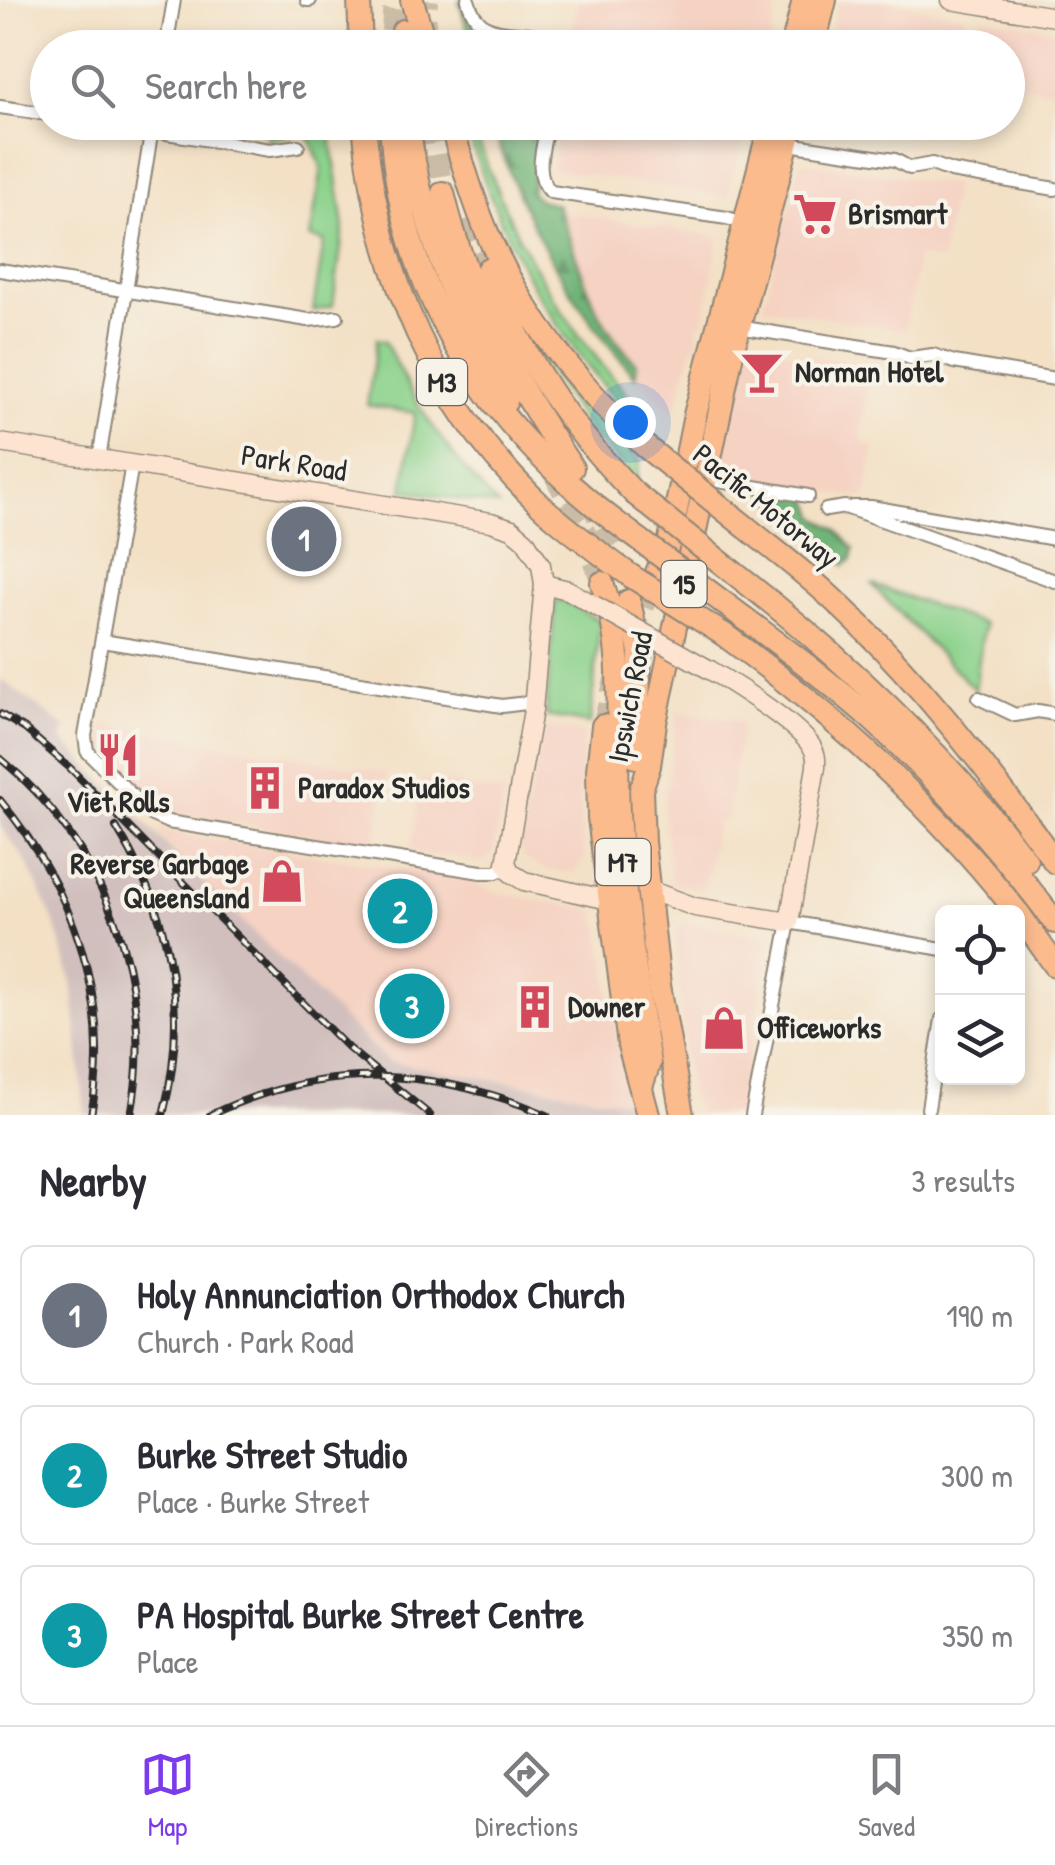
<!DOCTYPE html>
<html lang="en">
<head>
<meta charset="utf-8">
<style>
	:root { --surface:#fff; --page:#f7f7f7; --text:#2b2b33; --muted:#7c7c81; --line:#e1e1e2; --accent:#7c3aed }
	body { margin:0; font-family:"Patrick Hand",sans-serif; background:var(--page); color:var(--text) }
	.controls { position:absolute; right:30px; bottom:30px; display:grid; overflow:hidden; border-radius:15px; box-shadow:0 5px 15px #0003 }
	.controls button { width:90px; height:90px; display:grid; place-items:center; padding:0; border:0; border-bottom:2px solid var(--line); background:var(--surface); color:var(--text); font:50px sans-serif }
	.you { position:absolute; left:630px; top:422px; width:35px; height:35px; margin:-25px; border:8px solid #fff; border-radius:50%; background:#1a73e8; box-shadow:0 0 0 15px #1a73e833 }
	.badge { display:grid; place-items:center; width:65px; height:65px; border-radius:50%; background:var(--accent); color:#fff; font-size:32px; font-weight:700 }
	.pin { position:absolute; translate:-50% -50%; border:5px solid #fff; box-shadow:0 2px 10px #0006 }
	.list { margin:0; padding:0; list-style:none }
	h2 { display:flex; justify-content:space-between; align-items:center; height:130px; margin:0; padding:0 40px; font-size:42px }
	h2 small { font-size:32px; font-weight:400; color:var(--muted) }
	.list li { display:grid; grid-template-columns:65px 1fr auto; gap:30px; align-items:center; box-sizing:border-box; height:140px; margin:0 20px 20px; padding:0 20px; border:2px solid var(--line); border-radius:15px }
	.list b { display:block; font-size:38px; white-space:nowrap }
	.list p { margin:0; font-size:32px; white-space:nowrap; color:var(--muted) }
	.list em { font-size:32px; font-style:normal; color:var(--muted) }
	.icon { flex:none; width:55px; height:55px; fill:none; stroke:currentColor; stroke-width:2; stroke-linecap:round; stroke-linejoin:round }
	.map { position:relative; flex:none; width:1055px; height:1115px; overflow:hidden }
	.search { position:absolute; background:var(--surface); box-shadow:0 5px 15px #0003; left:30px; right:30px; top:30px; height:110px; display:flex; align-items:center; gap:25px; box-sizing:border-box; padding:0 35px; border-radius:55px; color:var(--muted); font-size:38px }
	.sheet { height:610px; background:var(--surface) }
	nav { display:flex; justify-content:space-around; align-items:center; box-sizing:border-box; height:140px; border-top:2px solid var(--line); background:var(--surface); font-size:28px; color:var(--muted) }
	nav a { display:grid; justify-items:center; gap:5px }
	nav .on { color:var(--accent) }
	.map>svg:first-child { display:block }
	.built { fill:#f5d2c2 }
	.railway { fill:#d1bfbd }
	.grass { fill:url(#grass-tufts); stroke:#5c7e5c; stroke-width:2.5 }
	.forest { fill:url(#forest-firs); stroke:#4e7052; stroke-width:2.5 }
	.park { fill:#8cd28c; stroke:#5c7e5c; stroke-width:2.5 }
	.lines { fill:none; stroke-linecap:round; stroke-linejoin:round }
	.highway-tunnel { stroke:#cbbca6; stroke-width:22; stroke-dasharray:22 11; stroke-linecap:butt }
	.street-casing { stroke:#8f8678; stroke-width:16 }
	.secondary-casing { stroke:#8f8678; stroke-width:21 }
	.highway-casing { stroke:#8f8678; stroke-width:26 }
	.street { stroke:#fff; stroke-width:12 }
	.secondary { stroke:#fde4d1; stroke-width:18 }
	.highway { stroke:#fbbb8d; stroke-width:22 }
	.rail-casing { stroke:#2b2b2b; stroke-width:8 }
	.rail { stroke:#f7f3e8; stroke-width:4; stroke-dasharray:11; stroke-linecap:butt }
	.secondary-bridge-casing { stroke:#8f8678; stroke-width:21; stroke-linecap:butt }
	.highway-bridge-casing { stroke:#8f8678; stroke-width:26; stroke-linecap:butt }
	.secondary-bridge { stroke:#fde4d1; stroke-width:18 }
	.highway-bridge { stroke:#fbbb8d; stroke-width:22 }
	.labels { text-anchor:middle; stroke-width:8; stroke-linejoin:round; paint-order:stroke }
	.shield { fill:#f7f3e8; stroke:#686764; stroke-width:2.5 }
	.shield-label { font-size:28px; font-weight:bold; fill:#2b2b2b }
	.poi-label { font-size:30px; font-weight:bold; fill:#2b2b2b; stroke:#f7f3e8; text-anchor:start }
	.street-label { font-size:30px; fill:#2b2b2b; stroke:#f7f3e8 }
</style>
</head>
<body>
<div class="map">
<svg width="1055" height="1115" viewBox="0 0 1055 1115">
	<defs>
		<pattern id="grass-tufts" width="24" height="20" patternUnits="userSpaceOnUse" patternTransform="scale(2.5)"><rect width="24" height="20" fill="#8cd28c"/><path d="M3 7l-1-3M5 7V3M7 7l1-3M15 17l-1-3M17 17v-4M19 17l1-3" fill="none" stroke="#79b479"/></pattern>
		<pattern id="forest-firs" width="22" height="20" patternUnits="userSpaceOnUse" patternTransform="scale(2.5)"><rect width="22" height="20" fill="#71b478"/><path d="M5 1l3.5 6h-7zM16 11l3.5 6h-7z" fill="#5d9363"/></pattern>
	</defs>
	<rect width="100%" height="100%" fill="#f7f3e8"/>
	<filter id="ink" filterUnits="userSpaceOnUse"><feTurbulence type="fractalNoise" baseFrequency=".01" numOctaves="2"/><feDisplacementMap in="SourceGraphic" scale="20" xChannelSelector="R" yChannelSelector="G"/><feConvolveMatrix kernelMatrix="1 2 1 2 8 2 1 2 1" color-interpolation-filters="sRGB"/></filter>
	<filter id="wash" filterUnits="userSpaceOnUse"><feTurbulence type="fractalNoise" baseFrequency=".0048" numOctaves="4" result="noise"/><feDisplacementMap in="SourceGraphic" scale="40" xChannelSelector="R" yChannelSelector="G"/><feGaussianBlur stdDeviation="2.25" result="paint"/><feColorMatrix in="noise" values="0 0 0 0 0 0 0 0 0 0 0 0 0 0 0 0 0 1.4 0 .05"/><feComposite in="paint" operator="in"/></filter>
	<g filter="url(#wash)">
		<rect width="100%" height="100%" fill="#f3e0c5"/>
		<g class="built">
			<polygon points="578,0 777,0 770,47 570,47"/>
			<polygon points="844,0 881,0 966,15 961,47 828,47 837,5"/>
			<polygon points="982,17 1055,30 1055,91 1008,83 1008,48 978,47"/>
			<polygon points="559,123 559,122 748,123 727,197 552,169"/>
			<polygon points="801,162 954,185 941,261 918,257 905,330 763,307"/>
			<polygon points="560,212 719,237 703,322 698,323 698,339 696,347 693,347 674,414 635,376 636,363 612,338 582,283"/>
			<polygon points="750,345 871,367 860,442 874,446 866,498 747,478 724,458"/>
			<polygon points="678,712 743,722 725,822 717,821 704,889 671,884 663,809"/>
			<polygon points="105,724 388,773 374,845 160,811 100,750"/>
			<polygon points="544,726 584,733 579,795 585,857 574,872 548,871 526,859 519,849"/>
			<polygon points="422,778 505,793 493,854 480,862 410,851"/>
			<polygon points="155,830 464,879 496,893 593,910 600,927 627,1102 388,1062 249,928"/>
			<polygon points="683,922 765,936 768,942 740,1115 700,1115 694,1103 687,1074 675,932"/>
		</g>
		<polygon class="railway" points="0,679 66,727 62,739 249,928 388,1062 627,1102 631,1115 85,1115 72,981 56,927 28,864 0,826"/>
		<g class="grass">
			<path d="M465,123H472C513,245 562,326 650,419L647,432C551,336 505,251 465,123Z"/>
			<polygon points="514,315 579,399 640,461 637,480 588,430"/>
		</g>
		<g class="forest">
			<path d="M459,0H462C472,35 482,35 515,41L514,47H472Z"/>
			<path d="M492,123H542L531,193L540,200L556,204C584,267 584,310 637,364L635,376C570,302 521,217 492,123Z"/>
			<path d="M789,486C810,488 811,502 817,518L835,528L854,549L852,559L845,565L767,495L772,488Z"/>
		</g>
		<g class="park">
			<polygon points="270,123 329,123 344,226 333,306 313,311 324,241 310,238 322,168 307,132 267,140"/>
			<path d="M377,339L385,341C413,404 449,456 498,506L403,490L415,413L367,405Z"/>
			<polygon points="871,584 984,624 975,690"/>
			<polygon points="562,600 600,621 590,724 546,716 555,602"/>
		</g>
	</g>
	<g filter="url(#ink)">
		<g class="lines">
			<g class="highway-tunnel">
				<polyline points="392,31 394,0"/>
				<polyline points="424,39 427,0"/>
				<polyline points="431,122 443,193"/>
				<polyline points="472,218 488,269"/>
				<polyline points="553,472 585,533 602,583"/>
				<polyline points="589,497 612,548 629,601"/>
				<polyline points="630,637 652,585"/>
				<polyline points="603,726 617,672"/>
			</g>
			<g class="street-casing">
				<g id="street">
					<polyline points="307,0 310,0"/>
					<path d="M468,0C482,53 532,17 557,48"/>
					<polyline points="166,48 174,0"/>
					<polyline points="0,107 48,114"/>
					<polyline points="99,122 270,150 298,146"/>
					<path d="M548,122C544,145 532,174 551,192L727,218L747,224"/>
					<polyline points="788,144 895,160 910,168 932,164 951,171 1055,189"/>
					<polyline points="0,270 308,320 337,317"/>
					<polyline points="738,327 894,352 910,358 933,355 954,362 1055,379"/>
					<polyline points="99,459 153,122"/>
					<polyline points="132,464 85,736 87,751 152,815 168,822 481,872 496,872 507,867"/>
					<polyline points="707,479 808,496"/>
					<polyline points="853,507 871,507 1055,539"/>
					<polyline points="826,510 845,507 1055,581"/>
					<polyline points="102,641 502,706 534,702"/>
					<polyline points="979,698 1015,715 1038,711 1055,714"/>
					<polyline points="928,1109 942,1019"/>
					<polyline points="752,1115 789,922 942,949"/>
				</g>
			</g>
			<g class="secondary-casing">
				<g id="secondary">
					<polyline points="951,0 1055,17"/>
					<polyline points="0,443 491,522 512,529 525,540 541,565 544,584 533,710 506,863 511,873 524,881 609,900"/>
					<polyline points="544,584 568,590 594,605"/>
					<path d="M649,890L695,907L789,922L816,767C816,761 817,757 814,751C806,729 732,683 710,670"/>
				</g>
			</g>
			<g class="highway-casing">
				<g id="highway">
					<polyline points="359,0 361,48"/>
					<polyline points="412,0 426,48"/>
					<polyline points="403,31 403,48"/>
					<polyline points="792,48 804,0"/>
					<polyline points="813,48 825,0"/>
					<path d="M364,122C376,270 435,409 546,510C573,534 602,555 631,576"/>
					<path d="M391,122C399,297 491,432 629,532"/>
					<path d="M408,122C420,223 456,314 506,401"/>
					<path d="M450,122C463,164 475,207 493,246C529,324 583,390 646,447"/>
					<path d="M443,193C469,301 512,377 572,468"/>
					<path d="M488,269C523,359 567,424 634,493"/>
					<path d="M747,528C773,549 800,569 825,592C912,671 986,766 1055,862"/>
					<path d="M734,573C843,657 942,751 1026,861"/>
					<path d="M602,583C629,658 614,734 618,811C623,895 636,981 649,1063L641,1087"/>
					<polyline points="652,585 670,540 695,415 771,122"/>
					<polyline points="629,601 640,652 636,757"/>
					<path d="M724,603C775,641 827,679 875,722C941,783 1001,850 1055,922"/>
					<path d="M723,634C834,715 932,804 1017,912"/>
					<polyline points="603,726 598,770 599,818 629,1045 648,1115"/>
					<polyline points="1018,913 1055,965"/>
					<polyline points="682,1115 659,985 643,842 641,790 649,766 655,723 732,353 793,122"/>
				</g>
			</g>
			<use href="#street" class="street"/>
			<use href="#secondary" class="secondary"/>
			<use href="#highway" class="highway"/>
			<g class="rail-casing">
				<g id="rail">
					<polyline points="0,714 25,729 70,768 348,1048 430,1115"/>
					<path d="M0,758C103,843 157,983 131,1115"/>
					<path d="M0,800C73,888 113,1001 91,1115"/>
					<path d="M116,827C172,916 189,1013 163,1115"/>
					<path d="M210,1115C323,1061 434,1067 547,1115"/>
				</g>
			</g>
			<use href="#rail" class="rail"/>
			<g class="secondary-bridge-casing">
				<polyline id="secondary-bridge" points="594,605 710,670"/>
			</g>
			<g class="highway-bridge-casing">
				<g id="highway-bridge">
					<polyline points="646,447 747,528"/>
					<polyline points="634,493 734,573"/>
					<polyline points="629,532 724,603"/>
					<polyline points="631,576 723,634"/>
				</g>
			</g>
			<use href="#secondary-bridge" class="secondary-bridge"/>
			<use href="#highway-bridge" class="highway-bridge"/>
		</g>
	</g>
	<defs>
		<g id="supermarket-bare" transform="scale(3.45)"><path d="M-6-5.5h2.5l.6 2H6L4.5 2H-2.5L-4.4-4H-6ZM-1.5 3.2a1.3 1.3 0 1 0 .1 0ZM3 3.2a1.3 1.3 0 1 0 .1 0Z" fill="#d1495b" stroke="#f7f3e8" stroke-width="2.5" paint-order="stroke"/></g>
		<g id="bar-bare" transform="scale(3.45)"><path d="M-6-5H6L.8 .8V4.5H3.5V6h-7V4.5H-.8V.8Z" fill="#d1495b" stroke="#f7f3e8" stroke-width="2.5" paint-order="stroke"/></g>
		<g id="restaurant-bare" transform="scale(3.45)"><path d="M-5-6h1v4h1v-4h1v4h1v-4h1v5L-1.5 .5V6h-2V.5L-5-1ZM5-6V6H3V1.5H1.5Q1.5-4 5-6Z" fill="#d1495b" stroke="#f7f3e8" stroke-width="2.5" paint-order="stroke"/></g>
		<g id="building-bare" transform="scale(3.45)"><path d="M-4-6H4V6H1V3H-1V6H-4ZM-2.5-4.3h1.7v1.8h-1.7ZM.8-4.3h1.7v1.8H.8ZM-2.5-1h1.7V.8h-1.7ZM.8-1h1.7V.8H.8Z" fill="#d1495b" stroke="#f7f3e8" stroke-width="2.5" paint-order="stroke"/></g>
		<g id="shop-bare" transform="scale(3.45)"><path d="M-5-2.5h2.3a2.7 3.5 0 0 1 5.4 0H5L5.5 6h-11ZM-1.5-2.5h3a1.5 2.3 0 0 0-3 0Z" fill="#d1495b" stroke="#f7f3e8" stroke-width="2.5" paint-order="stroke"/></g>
	</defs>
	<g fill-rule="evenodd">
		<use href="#supermarket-bare" x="815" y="214"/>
		<use href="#bar-bare" x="762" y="372"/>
		<use href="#restaurant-bare" x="118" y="755"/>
		<use href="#building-bare" x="265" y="788"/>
		<use href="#shop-bare" x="282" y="881"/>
		<use href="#building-bare" x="535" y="1007"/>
		<use href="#shop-bare" x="724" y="1028"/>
	</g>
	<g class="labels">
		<g class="shield">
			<rect x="417" y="359" width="50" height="46" rx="8"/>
			<rect x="661.5" y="561" width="45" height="46" rx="8"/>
			<rect x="595.5" y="839" width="55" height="46" rx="8"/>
		</g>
		<g class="shield-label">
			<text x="442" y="392">M3</text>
			<text x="684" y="594">15</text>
			<text x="623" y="872">M7</text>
		</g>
		<g class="poi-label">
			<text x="848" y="224">Brismart</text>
			<text x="795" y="382">Norman Hotel</text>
			<text x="298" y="798">Paradox Studios</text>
			<text x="118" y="812" text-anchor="middle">Viet Rolls</text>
			<text x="249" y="874" text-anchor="end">Reverse Garbage<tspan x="249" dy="34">Queensland</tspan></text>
			<text x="568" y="1017">Downer</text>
			<text x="757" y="1038">Officeworks</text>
		</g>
		<g class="street-label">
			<text transform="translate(294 463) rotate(9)" y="10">Park Road</text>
			<text transform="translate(766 506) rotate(39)" y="10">Pacific Motorway</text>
			<text transform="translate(630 697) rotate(-79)" y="10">Ipswich Road</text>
		</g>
	</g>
</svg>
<div class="controls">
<button><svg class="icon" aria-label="locate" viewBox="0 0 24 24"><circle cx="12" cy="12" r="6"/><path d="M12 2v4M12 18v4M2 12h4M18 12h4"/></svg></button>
<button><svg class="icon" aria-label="layers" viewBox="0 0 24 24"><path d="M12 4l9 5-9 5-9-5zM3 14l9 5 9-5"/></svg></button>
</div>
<div class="you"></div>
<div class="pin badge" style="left:304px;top:539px;background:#6b7280">1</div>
<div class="pin badge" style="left:400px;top:911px;background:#0f9aa8">2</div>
<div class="pin badge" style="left:412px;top:1006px;background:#0f9aa8">3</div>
<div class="search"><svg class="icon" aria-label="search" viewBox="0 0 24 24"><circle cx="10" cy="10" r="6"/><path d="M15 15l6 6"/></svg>Search here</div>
</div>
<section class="sheet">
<h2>Nearby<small>3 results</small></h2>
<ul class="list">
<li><span class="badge" style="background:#6b7280">1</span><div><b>Holy Annunciation Orthodox Church</b><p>Church · Park Road</p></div><em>190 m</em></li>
<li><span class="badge" style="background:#0f9aa8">2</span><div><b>Burke Street Studio</b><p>Place · Burke Street</p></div><em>300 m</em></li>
<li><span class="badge" style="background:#0f9aa8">3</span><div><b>PA Hospital Burke Street Centre</b><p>Place</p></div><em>350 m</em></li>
</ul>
</section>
<nav>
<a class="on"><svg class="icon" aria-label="map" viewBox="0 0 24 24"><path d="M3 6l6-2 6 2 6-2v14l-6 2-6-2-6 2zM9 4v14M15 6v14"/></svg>Map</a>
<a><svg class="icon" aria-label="directions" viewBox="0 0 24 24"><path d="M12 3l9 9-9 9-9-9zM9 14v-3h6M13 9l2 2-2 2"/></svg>Directions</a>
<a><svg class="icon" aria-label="saved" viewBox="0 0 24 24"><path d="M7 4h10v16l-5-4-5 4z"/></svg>Saved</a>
</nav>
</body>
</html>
